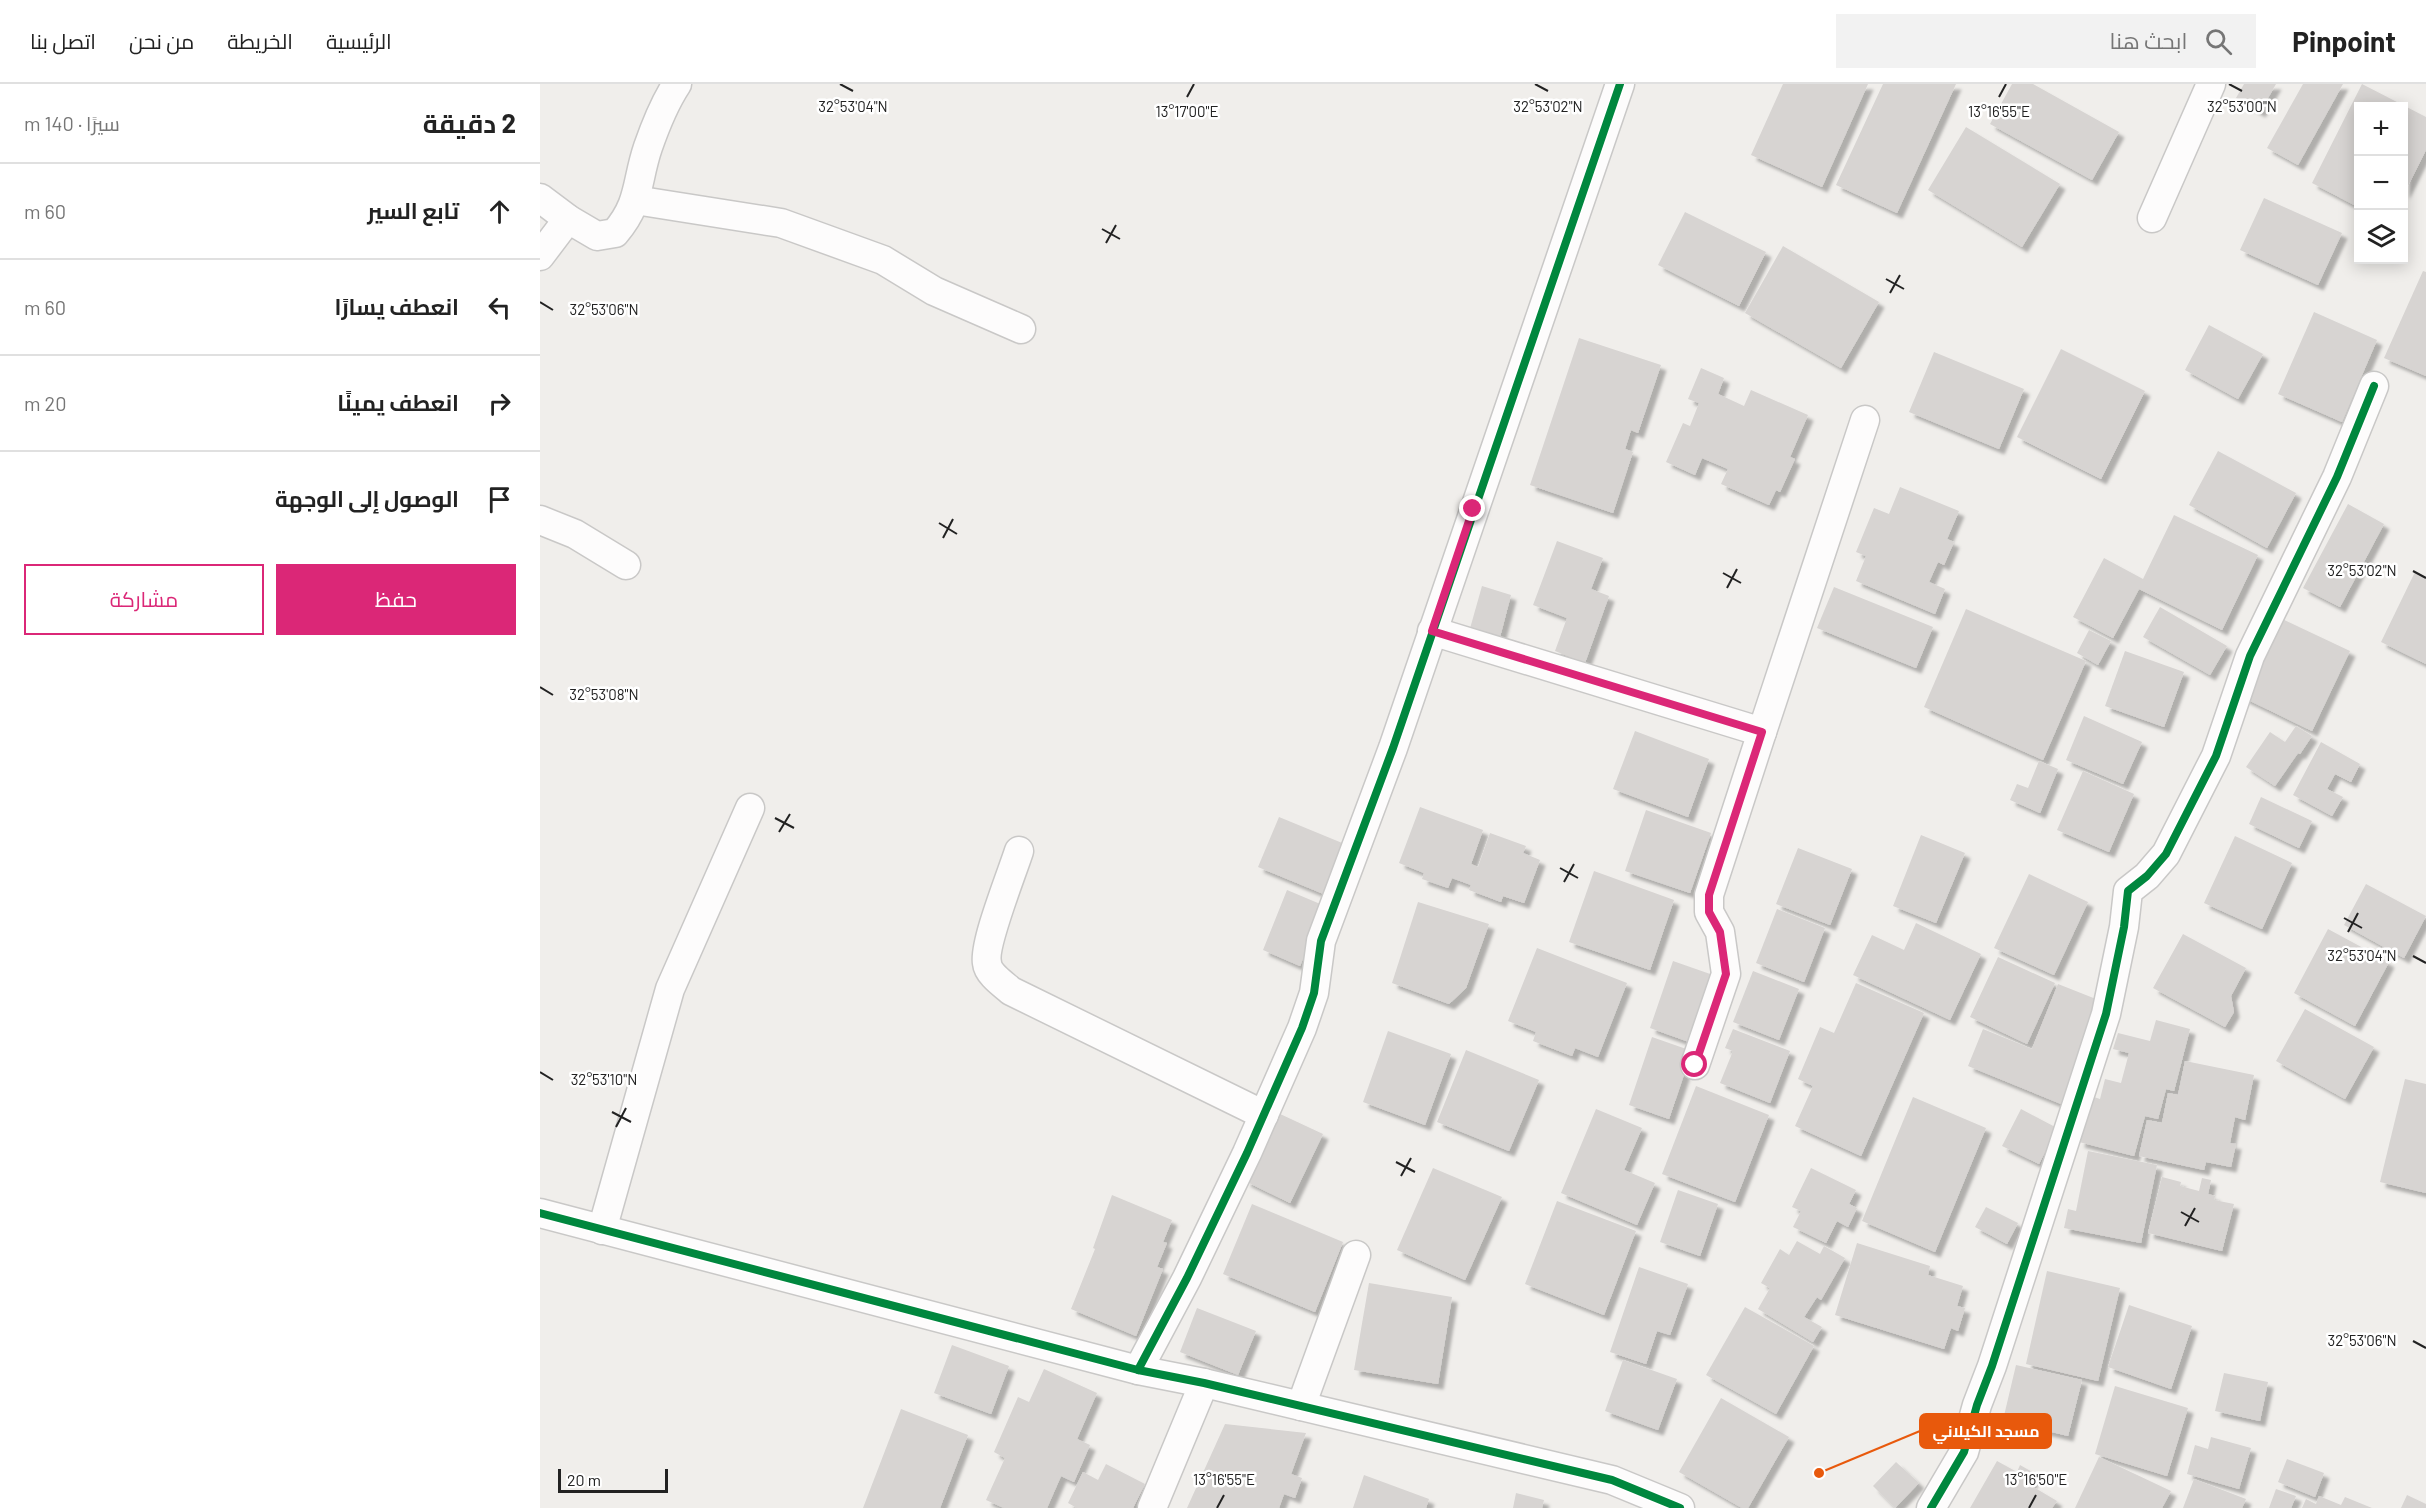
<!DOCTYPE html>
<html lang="ar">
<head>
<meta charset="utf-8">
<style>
	:root { --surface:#fff; --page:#f2f2f2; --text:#222; --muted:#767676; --line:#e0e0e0; --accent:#db2777 }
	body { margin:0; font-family:Barlow,Cairo,sans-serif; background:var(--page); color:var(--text); direction:rtl }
	.controls { position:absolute; right:18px; top:18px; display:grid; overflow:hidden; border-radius:0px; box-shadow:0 3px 15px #0003 }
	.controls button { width:54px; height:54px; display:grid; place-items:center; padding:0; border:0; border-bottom:2px solid var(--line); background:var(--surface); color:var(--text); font:30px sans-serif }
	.scale { position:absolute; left:18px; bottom:15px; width:110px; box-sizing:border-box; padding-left:6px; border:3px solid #222; border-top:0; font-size:16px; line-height:21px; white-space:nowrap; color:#222; -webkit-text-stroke:4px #fff; paint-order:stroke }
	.stop { position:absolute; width:18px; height:18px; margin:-14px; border:4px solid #db2777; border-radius:50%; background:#fff }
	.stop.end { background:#db2777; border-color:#fff; box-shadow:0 2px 6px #0008 }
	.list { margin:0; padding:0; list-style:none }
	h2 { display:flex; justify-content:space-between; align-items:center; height:78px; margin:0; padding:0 24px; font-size:26px }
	h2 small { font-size:20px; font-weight:400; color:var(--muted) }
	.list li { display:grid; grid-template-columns:39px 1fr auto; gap:18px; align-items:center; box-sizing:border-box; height:96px; padding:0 24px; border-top:2px solid var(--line) }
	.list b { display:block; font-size:22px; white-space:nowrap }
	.list em { font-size:20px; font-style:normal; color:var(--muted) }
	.actions { display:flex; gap:12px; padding:18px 24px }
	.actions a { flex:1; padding:14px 0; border:2px solid var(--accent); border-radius:0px; text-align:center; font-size:21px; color:var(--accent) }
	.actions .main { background:var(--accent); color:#fff }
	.icon { flex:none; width:33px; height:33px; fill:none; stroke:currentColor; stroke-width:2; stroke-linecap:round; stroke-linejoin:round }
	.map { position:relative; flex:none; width:1886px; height:1424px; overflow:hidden; direction:ltr }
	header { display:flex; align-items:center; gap:36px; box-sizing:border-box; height:84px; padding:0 30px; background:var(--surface); border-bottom:2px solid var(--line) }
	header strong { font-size:28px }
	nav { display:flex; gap:33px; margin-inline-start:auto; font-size:21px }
	.search { width:420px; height:54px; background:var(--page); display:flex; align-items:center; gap:15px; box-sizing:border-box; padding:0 21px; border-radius:0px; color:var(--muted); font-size:22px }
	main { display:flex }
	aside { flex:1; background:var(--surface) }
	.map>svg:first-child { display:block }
	.building { fill:#d7d4d2; filter:url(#shadow) }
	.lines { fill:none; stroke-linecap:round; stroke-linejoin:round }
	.minor-casing { stroke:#c9c8c7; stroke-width:31 }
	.minor { stroke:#fdfcfc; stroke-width:28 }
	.cycleway-casing { stroke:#fff; stroke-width:11 }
	.cycleway { stroke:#00873e; stroke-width:8 }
	.route { stroke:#db2777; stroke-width:8 }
	.ticks { fill:none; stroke:#222; stroke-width:2 }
	.ticks-label { font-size:15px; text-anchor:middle; fill:#222; stroke:#fff; stroke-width:5; stroke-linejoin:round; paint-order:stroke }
	.leader { fill:none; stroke:#e8590c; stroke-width:2 }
	.callout-dot { fill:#e8590c; stroke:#fff; stroke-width:2 }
	.callout { fill:#e8590c; stroke:#e8590c; stroke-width:2 }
	.callout-label { font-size:16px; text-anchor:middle; font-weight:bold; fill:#fff }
</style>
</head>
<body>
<header>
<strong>Pinpoint</strong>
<div class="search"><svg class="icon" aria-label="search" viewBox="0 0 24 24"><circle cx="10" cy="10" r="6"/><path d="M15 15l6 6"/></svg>ابحث هنا</div>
<nav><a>الرئيسية</a><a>الخريطة</a><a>من نحن</a><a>اتصل بنا</a></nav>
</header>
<main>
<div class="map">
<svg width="1886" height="1424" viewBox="0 0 1886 1424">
	<defs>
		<filter id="shadow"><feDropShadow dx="5.5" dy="5.5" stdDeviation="1.5" flood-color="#0004"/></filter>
	</defs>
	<rect width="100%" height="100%" fill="#f0eeeb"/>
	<g class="building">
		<polygon points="1243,0 1328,0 1282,103 1211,71"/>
		<polygon points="1343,0 1416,0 1357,129 1296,101"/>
		<polygon points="1472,0 1493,0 1579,48 1552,96 1450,40"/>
		<polygon points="1704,0 1736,0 1720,28 1696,14"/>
		<polygon points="1763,0 1803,0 1758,81 1727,64"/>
		<polygon points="1822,0 1886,33 1886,66 1864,110 1864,22 1818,22 1818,123 1772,99"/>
		<polygon points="1426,43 1520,100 1482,163 1388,106"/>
		<polygon points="1724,114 1802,149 1778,201 1700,166"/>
		<polygon points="1145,128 1226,168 1199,222 1118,181"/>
		<polygon points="1243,162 1339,218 1301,284 1205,229"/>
		<polygon points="1883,187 1886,188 1886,292 1844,274"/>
		<polygon points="1774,228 1837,256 1802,338 1738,310"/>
		<polygon points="1669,241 1723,270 1698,315 1645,286"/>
		<polygon points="1039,254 1121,281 1098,349 1091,346 1085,365 1093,368 1073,429 990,401"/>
		<polygon points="1521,265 1605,307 1561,395 1477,353"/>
		<polygon points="1394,268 1484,305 1459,365 1369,328"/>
		<polygon points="1161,284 1184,294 1178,310 1204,322 1211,306 1268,331 1250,373 1255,375 1240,408 1236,406 1229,421 1181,400 1188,385 1162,374 1155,391 1126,378 1143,339 1150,342 1159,319 1148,315"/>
		<polygon points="1678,367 1756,409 1727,464 1649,421"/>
		<polygon points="1360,403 1419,427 1407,455 1414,458 1404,481 1398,478 1389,498 1405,505 1395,530 1316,497 1326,472 1316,468 1334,424 1349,430"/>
		<polygon points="1808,420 1844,440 1800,523 1763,504"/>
		<polygon points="1634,431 1718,471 1682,546 1599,505 1573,554 1533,533 1564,474 1603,495"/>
		<polygon points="1017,457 1063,474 1051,505 1069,512 1045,579 1015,567 1027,534 993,521"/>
		<polygon points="1875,488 1886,493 1886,580 1841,558"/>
		<polygon points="942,502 971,511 959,557 929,548"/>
		<polygon points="1294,503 1393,543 1376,584 1277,544"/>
		<polygon points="1620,523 1687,562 1670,591 1603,553"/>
		<polygon points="1426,525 1546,577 1503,676 1384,623"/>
		<polygon points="1740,534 1810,567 1772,647 1702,613"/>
		<polygon points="1549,546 1571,557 1558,581 1537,569"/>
		<polygon points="1585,567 1644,588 1624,643 1565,622"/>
		<polygon points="1544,632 1602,658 1583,700 1526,676"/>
		<polygon points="1756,642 1772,652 1760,670 1758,669 1735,702 1706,683 1730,648 1745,658"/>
		<polygon points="1095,647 1169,675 1148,733 1073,705"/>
		<polygon points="1781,658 1820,680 1811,698 1795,690 1787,705 1803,713 1792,732 1753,711"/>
		<polygon points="1499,677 1518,685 1500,729 1470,716 1477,700 1488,704"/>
		<polygon points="1543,687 1594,710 1569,768 1517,746"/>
		<polygon points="1721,713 1772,737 1759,764 1709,740"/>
		<polygon points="880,723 943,746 931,780 938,783 950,749 986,762 983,769 1000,776 984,819 963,812 961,818 929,806 931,801 912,794 908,804 882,795 884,789 859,779"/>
		<polygon points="1106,726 1171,749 1150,809 1085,787"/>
		<polygon points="739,733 807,761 786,811 718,783"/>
		<polygon points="1381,751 1425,769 1396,839 1353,822"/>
		<polygon points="1695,752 1752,779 1722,845 1664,819"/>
		<polygon points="1258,764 1312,785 1290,841 1236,820"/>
		<polygon points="1054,787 1134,816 1110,886 1029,858"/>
		<polygon points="1489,790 1548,818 1514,891 1454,864"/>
		<polygon points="1826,800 1886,832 1864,874 1804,841"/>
		<polygon points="747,806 785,822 760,882 723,866"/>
		<polygon points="878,818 949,840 926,904 909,920 852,899"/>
		<polygon points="1237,825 1285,844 1264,898 1216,879"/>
		<polygon points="1376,839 1441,870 1410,936 1313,891 1332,851 1364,866"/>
		<polygon points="1788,845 1849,878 1815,942 1754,909"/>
		<polygon points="1643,850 1706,884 1691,912 1694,928 1685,943 1613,904"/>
		<polygon points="997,864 1087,899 1058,973 1035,964 1032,972 993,957 996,948 968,937"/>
		<polygon points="1458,873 1515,899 1487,960 1430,933"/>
		<polygon points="1133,877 1173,891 1149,958 1110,944"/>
		<polygon points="1213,887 1259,905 1239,956 1193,938"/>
		<polygon points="1316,899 1384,929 1321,1072 1255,1042 1273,1002 1258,995 1280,943 1294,949"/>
		<polygon points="1518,900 1561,917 1526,1022 1428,982 1443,945 1492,965"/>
		<polygon points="1765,925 1834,963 1805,1015 1736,977"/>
		<polygon points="1616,936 1650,945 1634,1007 1626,1005 1618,1035 1605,1032 1594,1072 1539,1058 1551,1012 1560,1015 1565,995 1581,999 1589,969 1573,965 1578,949 1610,957"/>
		<polygon points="1193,945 1250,967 1230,1019 1180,999 1193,967 1185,964"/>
		<polygon points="848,947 911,970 885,1041 823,1018"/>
		<polygon points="1112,953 1152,967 1129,1035 1089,1021"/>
		<polygon points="926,966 999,996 969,1067 897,1038"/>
		<polygon points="1645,977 1714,991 1705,1036 1695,1033 1690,1059 1696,1060 1691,1083 1666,1078 1664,1086 1599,1072 1607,1036 1622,1039 1628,1009 1638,1011"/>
		<polygon points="1865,995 1886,1000 1886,1109 1840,1098"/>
		<polygon points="1156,1002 1229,1031 1195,1118 1122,1090"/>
		<polygon points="1373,1013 1446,1044 1395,1168 1322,1137"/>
		<polygon points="1056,1025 1102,1044 1084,1086 1115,1099 1097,1141 1021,1109"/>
		<polygon points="1481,1025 1517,1044 1499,1080 1462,1062"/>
		<polygon points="738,1029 783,1050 750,1119 705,1097"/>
		<polygon points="1548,1067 1617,1081 1601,1159 1524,1144 1528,1125 1536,1127"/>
		<polygon points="893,1084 962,1113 925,1196 857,1166"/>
		<polygon points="1271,1084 1316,1106 1309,1120 1317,1124 1308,1143 1297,1137 1286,1159 1253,1143 1261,1127 1252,1123"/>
		<polygon points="1622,1093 1641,1098 1640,1102 1659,1107 1662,1094 1671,1096 1668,1110 1675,1112 1674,1116 1694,1120 1682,1167 1608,1149"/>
		<polygon points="1138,1106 1178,1120 1160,1172 1120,1158"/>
		<polygon points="572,1111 632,1136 623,1158 627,1159 617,1183 623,1185 596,1252 531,1225 555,1165 553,1164"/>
		<polygon points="1017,1117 1096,1147 1064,1231 985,1200"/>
		<polygon points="712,1120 803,1158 775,1228 683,1190"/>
		<polygon points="1446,1123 1478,1139 1467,1160 1435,1143"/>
		<polygon points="1257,1157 1280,1170 1284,1162 1305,1174 1281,1216 1277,1213 1264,1233 1282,1243 1273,1258 1218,1225 1230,1204 1221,1199 1240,1165 1249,1171"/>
		<polygon points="1317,1159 1390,1182 1388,1191 1423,1202 1417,1222 1425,1224 1418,1247 1411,1244 1404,1265 1295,1231"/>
		<polygon points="1099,1183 1148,1200 1130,1251 1117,1247 1106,1280 1070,1268"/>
		<polygon points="1507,1187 1580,1204 1558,1297 1486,1280"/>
		<polygon points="829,1199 912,1213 898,1300 814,1286"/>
		<polygon points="1589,1221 1652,1242 1631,1305 1568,1283"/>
		<polygon points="1205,1223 1274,1262 1236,1330 1166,1291"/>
		<polygon points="657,1224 716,1247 698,1291 640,1268"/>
		<polygon points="412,1261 469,1282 451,1330 394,1309"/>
		<polygon points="1083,1276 1137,1295 1118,1346 1065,1327"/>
		<polygon points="1476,1281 1542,1296 1528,1352 1463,1336"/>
		<polygon points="504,1285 557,1309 537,1355 550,1361 534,1398 521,1392 507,1424 464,1424 446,1416 465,1374 454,1368 478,1313 489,1318"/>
		<polygon points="1684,1289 1728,1298 1720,1337 1675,1327"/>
		<polygon points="1575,1302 1648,1324 1627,1392 1555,1370"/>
		<polygon points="1181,1314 1249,1353 1208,1424 1202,1424 1139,1388"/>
		<polygon points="361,1325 428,1351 400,1424 323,1424"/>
		<polygon points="685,1340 766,1349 751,1390 762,1394 755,1414 744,1410 739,1424 647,1424"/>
		<polygon points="1671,1353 1711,1364 1699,1405 1647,1390 1655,1361 1668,1365"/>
		<polygon points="1559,1373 1631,1407 1622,1424 1535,1424"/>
		<polygon points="1747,1375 1784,1389 1775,1413 1738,1398"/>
		<polygon points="1457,1377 1477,1388 1480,1381 1496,1390 1490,1401 1517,1417 1512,1424 1430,1424"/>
		<polygon points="1356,1378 1379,1399 1355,1424 1333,1402"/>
		<polygon points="566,1380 605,1400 593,1424 537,1424 528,1419 543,1388 558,1396"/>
		<polygon points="824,1391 889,1415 886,1424 813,1424"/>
		<polygon points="1654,1395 1706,1415 1702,1424 1643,1424"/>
		<polygon points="1736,1405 1756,1412 1751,1424 1729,1424"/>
		<polygon points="976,1409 1004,1416 1002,1424 973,1424"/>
		<polygon points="1867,1411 1886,1420 1886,1424 1861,1424"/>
		<polygon points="1779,1412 1801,1421 1805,1413 1832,1424 1762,1424 1766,1415 1776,1420"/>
	</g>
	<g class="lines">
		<g class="minor-casing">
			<g id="minor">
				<path d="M0,114L28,135L57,152L75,149C101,119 96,98 108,63C115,43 125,18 137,0"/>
				<polyline points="95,116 241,139 343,176 394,207 481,245"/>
				<polyline points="1612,134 1671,0"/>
				<polyline points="0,172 28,135"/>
				<polyline points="0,436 35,450 86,481"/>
				<polyline points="892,547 1222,648 1325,336"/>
				<path d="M479,767C472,789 443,861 447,879C448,890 463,900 471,907L724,1031"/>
				<polyline points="1155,981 1186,890 1180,848 1169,828 1169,811 1222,648"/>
				<polyline points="0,1129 598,1286 664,1299 1072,1396 1140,1424"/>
				<polyline points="62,1146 130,905 210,724"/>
				<polyline points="598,1286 647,1194 707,1069 762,944 774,909 781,857 853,664 1080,0"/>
				<polyline points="761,1322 816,1171"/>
				<polyline points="612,1424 664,1299"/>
				<polyline points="1391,1424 1424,1368 1437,1321 1452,1282 1566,930 1584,843 1588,807 1607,792 1626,770 1676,672 1710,572 1797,393 1834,302"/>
			</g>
		</g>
		<use href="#minor" class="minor"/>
		<g class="cycleway-casing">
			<g id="cycleway">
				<polyline points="0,1129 598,1286 664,1299 1072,1396 1140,1424"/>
				<polyline points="598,1286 647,1194 707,1069 762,944 774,909 781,857 853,664 1080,0"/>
				<polyline points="1391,1424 1424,1368 1437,1321 1452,1282 1566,930 1584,843 1588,807 1607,792 1626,770 1676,672 1710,572 1797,393 1834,302"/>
			</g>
		</g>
		<use href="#cycleway" class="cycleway"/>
	</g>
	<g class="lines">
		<polyline class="route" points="933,425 892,547 1222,648 1169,811 1169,828 1180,848 1186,890 1155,981"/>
	</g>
	<path class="ticks" d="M300,0L313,7M995,0L1008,7M1689,0L1702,7M647,13L654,0M1459,13L1466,0M562,145L580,155M566,159L576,141M1346,195L1364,205M1350,209L1360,191M0,218L13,226M399,439L417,450M403,454L413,435M1873,487L1886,494M1183,489L1201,499M1187,504L1197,485M0,603L13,611M235,734L254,744M239,748L250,730M1020,784L1038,794M1024,798L1034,780M1804,834L1822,844M1808,848L1818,829M1873,872L1886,879M0,988L13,996M72,1028L91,1038M76,1043L86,1024M856,1078L875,1088M861,1092L871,1074M1641,1128L1659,1138M1645,1142L1655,1124M1873,1257L1886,1264M677,1424L684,1411M1489,1424L1496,1411"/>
	<g class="ticks-label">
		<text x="1008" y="28">32°53'02"N</text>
		<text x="313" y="28">32°53'04"N</text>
		<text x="1702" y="28">32°53'00"N</text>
		<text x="647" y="33">13°17'00"E</text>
		<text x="1459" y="33">13°16'55"E</text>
		<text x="64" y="231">32°53'06"N</text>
		<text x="1822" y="492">32°53'02"N</text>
		<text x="64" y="616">32°53'08"N</text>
		<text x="1822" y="877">32°53'04"N</text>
		<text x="64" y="1001">32°53'10"N</text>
		<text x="1822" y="1262">32°53'06"N</text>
		<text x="684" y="1401">13°16'55"E</text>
		<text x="1496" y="1401">13°16'50"E</text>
	</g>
	<path class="leader" d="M1279 1389L1380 1347"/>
	<circle class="callout-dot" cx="1279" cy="1389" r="6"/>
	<rect class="callout" x="1380" y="1330" width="131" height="34" rx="6"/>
	<g class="callout-label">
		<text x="1446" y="1353">مسجد الكيلاني</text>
	</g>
</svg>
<div class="controls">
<button>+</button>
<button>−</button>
<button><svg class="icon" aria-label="layers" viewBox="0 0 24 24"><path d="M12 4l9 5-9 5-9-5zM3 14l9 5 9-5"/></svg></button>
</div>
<div class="scale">20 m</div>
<div class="stop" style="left:1155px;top:981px"></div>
<div class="stop end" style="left:933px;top:425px"></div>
</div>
<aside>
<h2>2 دقيقة<small>سيرًا · 140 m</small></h2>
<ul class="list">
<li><svg class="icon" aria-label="ahead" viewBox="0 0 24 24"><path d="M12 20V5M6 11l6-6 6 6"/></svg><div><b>تابع السير</b></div><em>60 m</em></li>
<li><svg class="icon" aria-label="left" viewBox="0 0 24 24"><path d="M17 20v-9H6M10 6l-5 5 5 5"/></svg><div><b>انعطف يسارًا</b></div><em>60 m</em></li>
<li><svg class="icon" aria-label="right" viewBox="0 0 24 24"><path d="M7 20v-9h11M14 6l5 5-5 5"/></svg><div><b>انعطف يمينًا</b></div><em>20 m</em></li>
<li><svg class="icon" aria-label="arrive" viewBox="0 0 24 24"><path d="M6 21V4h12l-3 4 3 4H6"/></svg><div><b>الوصول إلى الوجهة</b></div></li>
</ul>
<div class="actions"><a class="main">حفظ</a><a>مشاركة</a></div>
</aside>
</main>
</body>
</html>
